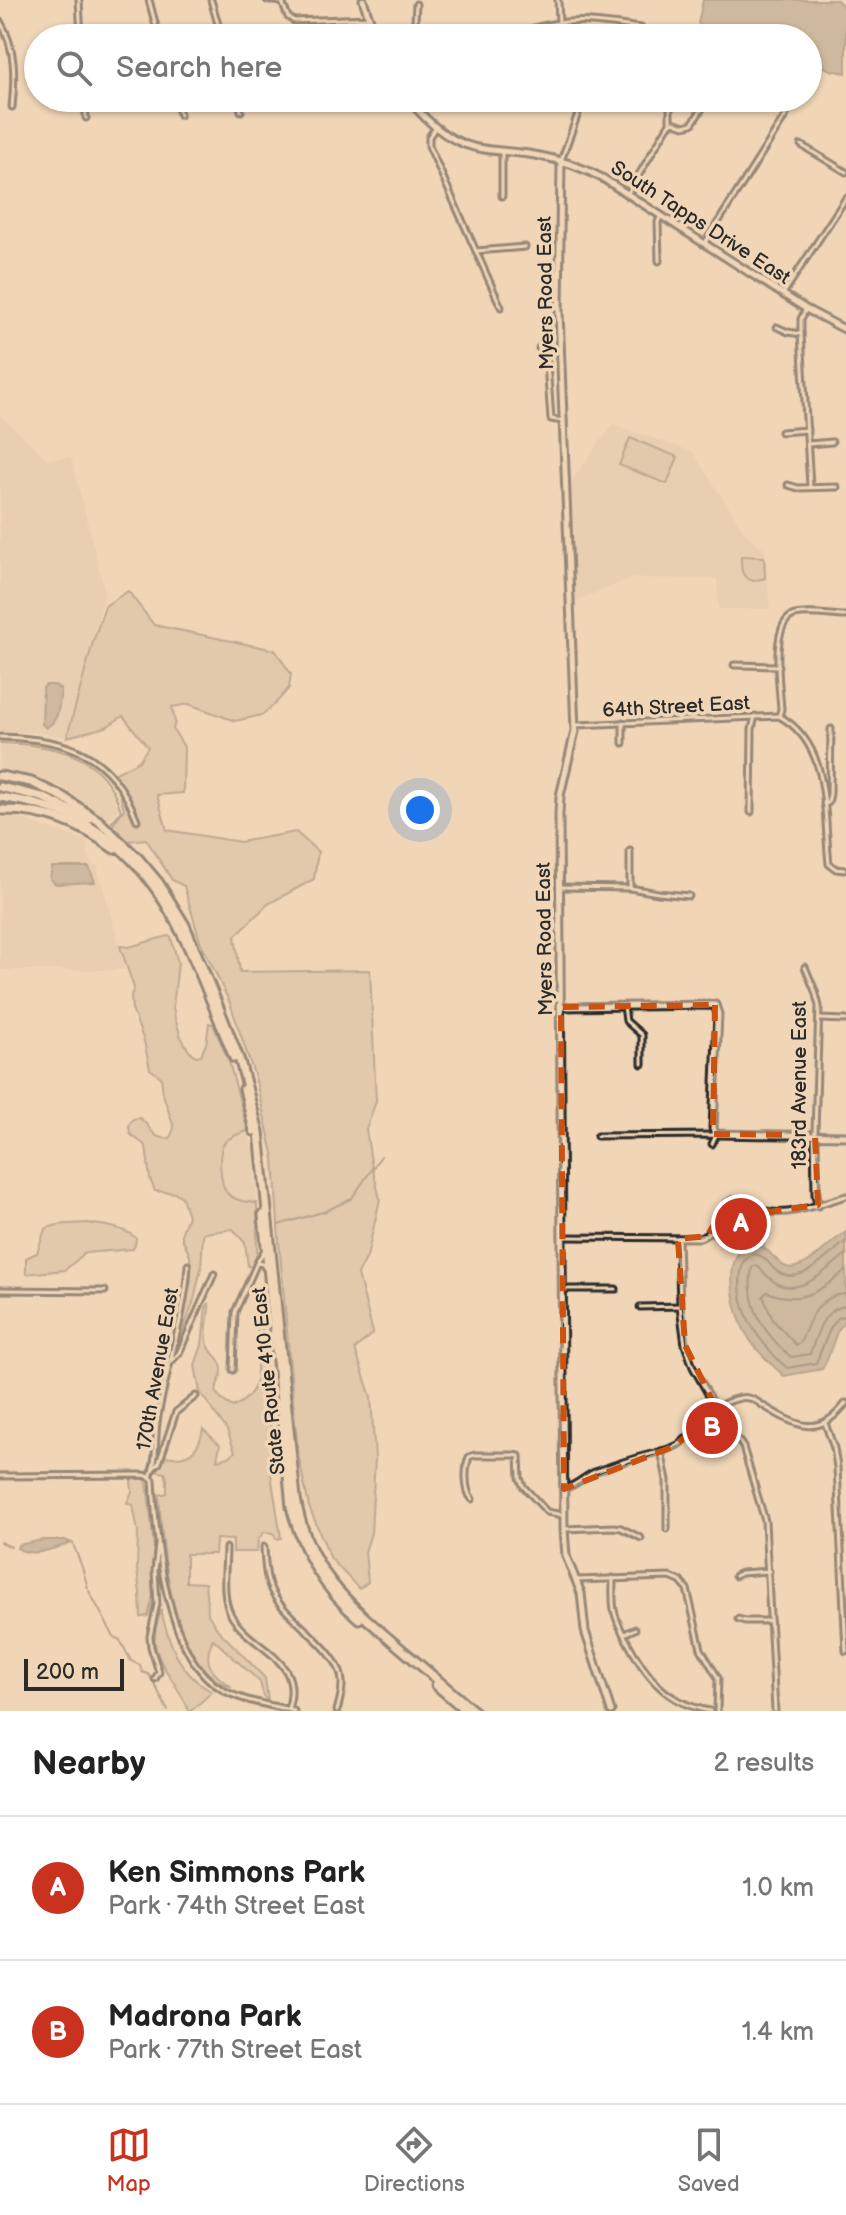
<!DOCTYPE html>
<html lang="en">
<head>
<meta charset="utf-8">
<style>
	:root { --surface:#fff; --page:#f6f6f6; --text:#222; --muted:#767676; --line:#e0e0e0; --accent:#c8321e }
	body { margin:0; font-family:"Balsamiq Sans",sans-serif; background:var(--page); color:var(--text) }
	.scale { position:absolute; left:24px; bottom:20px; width:100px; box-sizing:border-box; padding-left:8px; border:4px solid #2b2b2b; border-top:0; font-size:22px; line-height:28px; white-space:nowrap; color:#2b2b2b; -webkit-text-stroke:6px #f0d6b7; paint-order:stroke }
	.you { position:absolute; left:420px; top:810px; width:28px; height:28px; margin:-20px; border:6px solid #fff; border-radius:50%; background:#1a73e8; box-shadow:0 0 0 12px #1a73e833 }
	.badge { display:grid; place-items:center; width:52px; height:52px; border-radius:50%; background:var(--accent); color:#fff; font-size:26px; font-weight:700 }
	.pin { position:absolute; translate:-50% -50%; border:4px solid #fff; box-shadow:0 2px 8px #0006 }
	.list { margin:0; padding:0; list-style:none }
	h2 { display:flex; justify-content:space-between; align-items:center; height:104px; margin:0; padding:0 32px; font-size:34px }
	h2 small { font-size:26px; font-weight:400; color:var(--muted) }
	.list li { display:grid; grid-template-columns:52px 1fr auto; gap:24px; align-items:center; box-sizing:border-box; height:144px; padding:0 32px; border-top:2px solid var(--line) }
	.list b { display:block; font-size:30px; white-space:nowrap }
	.list p { margin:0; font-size:26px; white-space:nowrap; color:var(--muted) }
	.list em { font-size:26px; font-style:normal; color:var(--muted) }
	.icon { flex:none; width:44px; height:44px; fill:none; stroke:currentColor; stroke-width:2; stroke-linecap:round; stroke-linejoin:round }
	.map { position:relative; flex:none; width:846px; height:1711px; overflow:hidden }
	.search { position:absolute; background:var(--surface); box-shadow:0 2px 6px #0004; left:24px; right:24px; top:24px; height:88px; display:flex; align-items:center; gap:20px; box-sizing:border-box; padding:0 28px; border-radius:44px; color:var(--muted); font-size:30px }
	.sheet { height:392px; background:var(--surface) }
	nav { display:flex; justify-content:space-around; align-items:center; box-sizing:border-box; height:112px; border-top:2px solid var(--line); background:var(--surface); font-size:22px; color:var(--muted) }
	nav a { display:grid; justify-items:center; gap:4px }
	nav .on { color:var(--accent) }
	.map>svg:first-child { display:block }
	.built { fill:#e0c8ab }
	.green { fill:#d0baa0; stroke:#7e7266; stroke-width:2 }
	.water { fill:#a49581; stroke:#746b5f; stroke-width:2 }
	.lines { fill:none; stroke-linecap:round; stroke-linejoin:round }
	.shore { stroke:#5b554d; stroke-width:2 }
	.stream { stroke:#746b5f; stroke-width:2 }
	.street-casing { stroke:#2b2b2b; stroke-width:9 }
	.secondary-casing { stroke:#2b2b2b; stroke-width:11 }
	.highway-casing { stroke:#2b2b2b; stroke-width:13 }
	.street { stroke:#f0d6b7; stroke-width:3 }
	.secondary { stroke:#f0d6b7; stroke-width:5 }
	.highway { stroke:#f0d6b7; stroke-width:7 }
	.marked { fill:none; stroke:#cc5211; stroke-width:6; stroke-dasharray:16 10; stroke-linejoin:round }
	.labels { text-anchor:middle; stroke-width:7; stroke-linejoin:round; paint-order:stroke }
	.street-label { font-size:20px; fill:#2b2b2b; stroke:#f0d6b7 }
</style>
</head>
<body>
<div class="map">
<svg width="846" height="1711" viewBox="0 0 846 1711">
	<rect width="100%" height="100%" fill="#f0d6b7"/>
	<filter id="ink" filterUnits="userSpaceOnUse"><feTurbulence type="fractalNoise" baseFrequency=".0125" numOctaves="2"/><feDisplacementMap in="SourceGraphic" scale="16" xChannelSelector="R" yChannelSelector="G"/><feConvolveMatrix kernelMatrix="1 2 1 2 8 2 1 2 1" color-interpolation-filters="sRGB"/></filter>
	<g filter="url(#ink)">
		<g class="built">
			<polygon points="0,415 47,459 71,457 105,592 67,737 29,732 0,732"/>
			<polygon points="613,424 693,452 746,534 765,549 770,609 718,609 717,579 632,578 573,602 569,484"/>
			<polygon points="0,745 42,747 63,751 79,759 98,774 108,785 118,809 109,820 69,791 46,780 0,769"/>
			<polygon points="16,817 85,840 92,865 97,865 126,970 0,970 0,818"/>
			<polygon points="249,1131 254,1163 257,1203 238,1200 227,1193 223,1183 220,1161 222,1145 226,1141"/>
		</g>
		<g class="green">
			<polygon points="630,438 678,457 667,484 619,465"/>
			<path d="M741,556L764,557L765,578L753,581C740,577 741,568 741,556Z"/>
			<polygon points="128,591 154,625 275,650 291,674 289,688 275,704 262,715 235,721 189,704 172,707 175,722 173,729 184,747 183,793 157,795 167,830 240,842 296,832 318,852 314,879 268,904 235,936 240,972 370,970 376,1101 366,1129 371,1162 380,1199 367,1257 358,1274 373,1333 355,1349 371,1397 375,1458 371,1533 365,1552 368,1582 359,1589 331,1559 309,1507 299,1459 294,1410 279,1241 274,1158 255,1077 230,1003 200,941 184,886 172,880 146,839 127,841 112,826 124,809 114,774 139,761 148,747 123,716 106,727 67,737 93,642 105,606"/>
			<path d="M168,936L171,937L178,963L173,1007L175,1018L181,1037L189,1051L196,1056L201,1055L206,1044L209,1023L213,1024L229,1062L248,1131C241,1133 230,1137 225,1142C217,1150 220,1184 227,1193C234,1201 247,1202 257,1203V1254L252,1267L248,1266L245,1243L233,1229L206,1233L203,1235L201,1268L194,1300L177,1347L191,1280L190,1256L182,1238V1232L188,1216L182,1197L176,1193L155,1191L150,1179L146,1146L130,1134L129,1125L133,1119L140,1118C152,1127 152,1141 170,1138L174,1128L163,1094L161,1077L150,1069L144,1041L132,1009L131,996L134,988L120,946L129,947Z"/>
			<path d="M740,1201L763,1212L764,1248L751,1246L742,1250L712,1237C719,1223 724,1204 740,1201Z"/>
			<path d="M88,1223C104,1226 124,1227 136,1238L135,1245L133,1249L85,1253L65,1270L26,1274V1258L37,1253L45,1229C57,1223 73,1224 88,1223Z"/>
			<path d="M209,1304C210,1318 202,1336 210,1349C213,1355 219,1358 221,1365C227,1383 200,1389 233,1407C271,1389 251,1358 258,1326L262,1327L272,1444L269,1461L281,1538L276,1539L273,1533L264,1532L258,1540L257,1552H233V1540L216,1539L215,1554H186V1582L205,1583L208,1614L217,1629L265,1678L268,1700L264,1697L260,1682L213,1639C202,1662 210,1673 232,1687C171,1671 162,1546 159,1495L167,1493V1479L165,1473L157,1471L164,1456C188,1460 199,1452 203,1429L220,1445L217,1460L229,1457L235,1452L227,1430L200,1392L195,1365L202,1345L206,1307Z"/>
			<polygon points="131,1479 144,1479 147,1482 154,1547 152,1568 153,1596 148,1616 141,1617 140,1593 137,1570 138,1532 133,1505 127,1503 132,1492"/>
			<path d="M161,1611C170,1646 179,1673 212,1692L191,1711H189C174,1671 141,1658 161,1611Z"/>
		</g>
		<g class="water">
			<polygon points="703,0 837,0 846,9 846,73 830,70 808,58 808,38 755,38 743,31 732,28 703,27 698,23"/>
			<path d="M46,685H55L61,690C59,705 60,720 46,728L42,724L43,688Z"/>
			<polygon points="52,867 89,867 95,882 56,884 50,879"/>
			<path d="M846,1232V1319L837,1332L827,1360L822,1369L784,1376C771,1364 756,1351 747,1335C735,1317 717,1246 755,1246C773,1246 778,1273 796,1267C815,1262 829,1242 846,1232Z"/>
			<path d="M42,1540H65L72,1543C55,1547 33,1559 17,1548L18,1545Z"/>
		</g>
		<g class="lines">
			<g class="shore">
				<path d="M846,1241C827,1256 797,1292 773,1268C766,1260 764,1255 752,1254L743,1262C731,1305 757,1341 787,1368L816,1363L830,1329L838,1318L846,1316"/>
				<path d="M846,1254C827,1269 802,1297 776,1283C768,1278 762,1270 756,1265L752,1267C745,1304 764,1334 791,1357L810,1354C817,1335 822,1308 846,1306"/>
				<path d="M846,1270C820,1291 802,1306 767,1292L763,1296L773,1320L796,1345L801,1342C809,1319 819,1295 846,1294"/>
			</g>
			<g class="stream">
				<path d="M0,743C53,745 104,752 121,811L112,822"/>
				<polyline points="278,1225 326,1211 352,1198 381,1156"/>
				<polyline points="0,1542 11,1547"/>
				<polyline points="73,1544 82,1567 88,1588"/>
				<polyline points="89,1591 114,1637 120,1640 131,1661 140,1665 142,1672 148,1674 152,1679"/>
				<polyline points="154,1683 168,1711"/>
			</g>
			<g class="street-casing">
				<g id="street">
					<polyline points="79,0 81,38"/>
					<polyline points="149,0 159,38"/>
					<polyline points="211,0 222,38"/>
					<polyline points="267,0 282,2 288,17 294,21 369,18"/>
					<polyline points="558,0 559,23 564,38"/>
					<path d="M0,21C16,48 15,77 12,107"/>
					<polyline points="414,38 416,4"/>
					<path d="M523,38L527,30C570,16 598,22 641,28"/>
					<polyline points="85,98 86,118"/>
					<polyline points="175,98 180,115"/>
					<polyline points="238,98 241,111"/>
					<polyline points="667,98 670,107 670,124"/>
					<polyline points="435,128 429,137 429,146 501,307"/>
					<polyline points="801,145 846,172"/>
					<polyline points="502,152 502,196"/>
					<polyline points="561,161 580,108 581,98"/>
					<polyline points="628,193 668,126 673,122 684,126 692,124 709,98"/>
					<polyline points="705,243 786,115 786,109 769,101"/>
					<polyline points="476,251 525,247"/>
					<polyline points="659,261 658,222 661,215"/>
					<polyline points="783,294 846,198"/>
					<polyline points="806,309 801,319 801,334 810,487"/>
					<polyline points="777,327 788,332 801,334"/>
					<polyline points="539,348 545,356 547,364 551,419 563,421"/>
					<polyline points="781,432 807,430"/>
					<polyline points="808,444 832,442"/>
					<polyline points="788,485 798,488 837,487"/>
					<polyline points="734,665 779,666"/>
					<path d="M779,716L781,709C780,689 769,621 795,615C810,611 830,616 846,616"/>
					<path d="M577,725L779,716C832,745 823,813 829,864L836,869L844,870"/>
					<path d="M0,737C67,739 111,752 137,820"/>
					<polyline points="623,743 623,722"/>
					<polyline points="824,804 828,803 830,794 831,729"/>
					<polyline points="751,812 752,729 755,716"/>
					<polyline points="630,851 630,887"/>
					<polyline points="559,887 630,888 658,893 689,896"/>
					<polyline points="805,967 815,991 819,1006 815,1133"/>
					<polyline points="624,1006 626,1021 642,1035 642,1064"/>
					<polyline points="819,1019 846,1020"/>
					<polyline points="597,1136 716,1135 712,1144"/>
					<path d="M563,1237L700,1238C719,1232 716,1202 737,1199C748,1197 755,1209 765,1211C792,1217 821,1203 846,1196"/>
					<polyline points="678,1238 680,1306 685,1345 693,1367 716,1408 743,1447 765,1521 775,1711"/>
					<polyline points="264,1251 257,1263 263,1264 265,1268"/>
					<polyline points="563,1289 616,1289"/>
					<polyline points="0,1290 105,1291"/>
					<polyline points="640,1307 680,1306"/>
					<polyline points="169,1364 179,1353 214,1274"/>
					<polyline points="233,1370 235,1312 257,1263"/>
					<polyline points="825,1423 834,1448 837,1467 846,1651"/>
					<polyline points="661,1451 667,1480 667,1529"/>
					<polyline points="153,1468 159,1463 176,1412 196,1396"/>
					<polyline points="0,1476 144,1475 150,1477"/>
					<path d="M150,1477L153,1480C156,1540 165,1658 223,1690C244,1702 272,1705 294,1711"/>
					<path d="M150,1477C158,1459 154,1436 158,1416C167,1366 185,1316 188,1265"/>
					<path d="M565,1488C577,1486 585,1475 597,1471C616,1464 635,1458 655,1453C662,1451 671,1449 678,1445C703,1428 704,1406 740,1398C749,1396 755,1400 762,1405C795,1425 818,1440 846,1403"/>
					<path d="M472,1499C464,1490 465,1468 469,1457L475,1455H514L519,1456L520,1478L523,1486L547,1512L563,1515"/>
					<polyline points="564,1529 614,1527 621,1528 641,1538"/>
					<path d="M264,1547C265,1565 265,1584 277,1600C292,1622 335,1649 341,1675C344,1687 340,1699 337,1711"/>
					<path d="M226,1548C226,1569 221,1596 231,1615C250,1650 305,1657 288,1709"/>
					<polyline points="735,1576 741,1573 769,1571"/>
					<path d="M613,1578C613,1588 612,1599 614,1610C616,1620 621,1630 626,1639C645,1676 667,1704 710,1711"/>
					<polyline points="576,1580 670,1577 680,1581 687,1589 701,1649 718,1678 717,1711"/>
					<polyline points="738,1619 745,1621 770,1621"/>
					<polyline points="624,1634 635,1629"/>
					<polyline points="155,1679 159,1672 151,1647 150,1636 157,1604 155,1571 158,1545"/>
				</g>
			</g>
			<g class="secondary-casing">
				<g id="secondary">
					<polyline points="363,0 376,38"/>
					<path d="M408,98C427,123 452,145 484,149C502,152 521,152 540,156C562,160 584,168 604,179L806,309L846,330"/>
					<polyline points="561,161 559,312 575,731 560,796 559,814 564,1529 566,1556 581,1593 585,1631 611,1711"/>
					<polyline points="561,1007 715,1005 718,1014 713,1128 715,1134 846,1136"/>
					<polyline points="815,1135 816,1194 818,1205"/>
				</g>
			</g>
			<g class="highway-casing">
				<g id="highway">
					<path d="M0,776L31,782L63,797L99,821L138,858L159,883L185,925L218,1005L240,1061L259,1132L296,1498C307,1569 347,1603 399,1647C424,1668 449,1690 474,1711"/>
					<polyline points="0,787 42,797 89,819"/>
					<path d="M0,797C154,818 183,934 234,1058"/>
					<path d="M0,810C43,809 80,823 114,849"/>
					<polyline points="244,1089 254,1131"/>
					<path d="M263,1215L291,1507C303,1552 323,1589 359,1619"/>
					<polyline points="436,1685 466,1711"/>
				</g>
			</g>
			<use href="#street" class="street"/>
			<use href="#secondary" class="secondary"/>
			<use href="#highway" class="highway"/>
		</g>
	</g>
	<path d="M0 0H846V1711H0ZM715,1005L713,1134L815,1135L818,1205L769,1212L741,1197L726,1205L707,1236L678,1239L685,1345L716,1408L675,1446L564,1489L561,1007Z" fill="#f0d6b7" fill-opacity=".55" fill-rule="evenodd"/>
	<path class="marked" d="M715,1005L713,1134L815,1135L818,1205L769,1212L741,1197L726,1205L707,1236L678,1239L685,1345L716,1408L675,1446L564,1489L561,1007Z"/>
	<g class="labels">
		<g class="street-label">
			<text transform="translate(701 222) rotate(33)" y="7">South Tapps Drive East</text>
			<text transform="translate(545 293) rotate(-91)" y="7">Myers Road East</text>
			<text transform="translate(676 706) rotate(-3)" y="7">64th Street East</text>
			<text transform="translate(544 939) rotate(-91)" y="7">Myers Road East</text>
			<text transform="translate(799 1085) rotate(-90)" y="7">183rd Avenue East</text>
			<text transform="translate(157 1369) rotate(-80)" y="7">170th Avenue East</text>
			<text transform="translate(268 1381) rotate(-96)" y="7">State Route 410 East</text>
		</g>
	</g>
</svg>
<div class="scale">200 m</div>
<div class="you"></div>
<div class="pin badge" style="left:741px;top:1224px">A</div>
<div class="pin badge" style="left:712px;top:1428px">B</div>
<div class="search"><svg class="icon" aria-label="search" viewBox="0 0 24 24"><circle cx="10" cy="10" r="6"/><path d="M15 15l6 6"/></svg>Search here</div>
</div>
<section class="sheet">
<h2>Nearby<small>2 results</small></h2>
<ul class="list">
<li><span class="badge">A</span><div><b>Ken Simmons Park</b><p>Park · 74th Street East</p></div><em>1.0 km</em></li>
<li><span class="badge">B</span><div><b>Madrona Park</b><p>Park · 77th Street East</p></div><em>1.4 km</em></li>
</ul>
</section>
<nav>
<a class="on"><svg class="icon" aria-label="map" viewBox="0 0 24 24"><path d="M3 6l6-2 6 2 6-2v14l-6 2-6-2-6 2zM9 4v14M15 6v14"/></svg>Map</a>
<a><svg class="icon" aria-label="directions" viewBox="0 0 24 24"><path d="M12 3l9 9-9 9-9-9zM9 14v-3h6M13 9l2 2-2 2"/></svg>Directions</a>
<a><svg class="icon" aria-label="saved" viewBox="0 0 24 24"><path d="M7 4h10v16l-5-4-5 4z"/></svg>Saved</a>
</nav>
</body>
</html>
